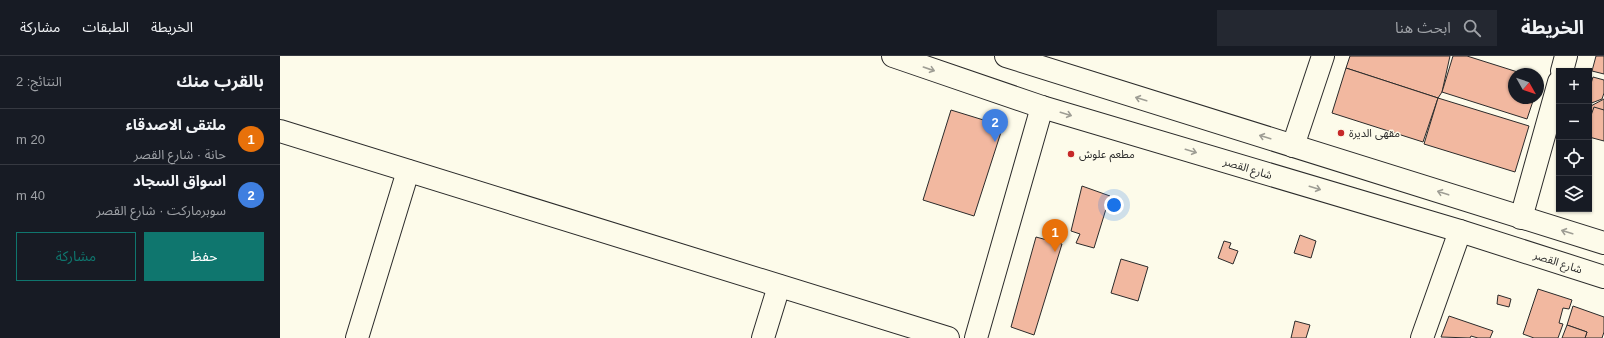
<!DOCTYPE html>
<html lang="ar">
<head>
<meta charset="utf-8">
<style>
	:root { --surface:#171b24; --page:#242831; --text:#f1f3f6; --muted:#9ea1a6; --line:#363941; --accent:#0f766e }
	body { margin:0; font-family:Arial,"Noto Sans Arabic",sans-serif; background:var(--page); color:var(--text); direction:rtl }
	.controls { position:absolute; right:12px; top:12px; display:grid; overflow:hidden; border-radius:0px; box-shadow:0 1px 3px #0004 }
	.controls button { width:36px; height:36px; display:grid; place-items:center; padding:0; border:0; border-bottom:1px solid var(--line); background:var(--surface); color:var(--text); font:20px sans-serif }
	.compass { position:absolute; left:1228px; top:12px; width:36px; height:36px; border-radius:50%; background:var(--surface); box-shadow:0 1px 3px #0004; rotate:130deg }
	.you { position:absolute; left:834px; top:149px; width:14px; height:14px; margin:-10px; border:3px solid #fff; border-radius:50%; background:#1a73e8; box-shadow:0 0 0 6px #1a73e833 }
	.badge { display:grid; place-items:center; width:26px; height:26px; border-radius:50%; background:var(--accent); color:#fff; font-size:13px; font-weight:700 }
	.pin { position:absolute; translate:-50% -33px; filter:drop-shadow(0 1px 2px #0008) }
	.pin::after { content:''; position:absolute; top:21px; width:14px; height:12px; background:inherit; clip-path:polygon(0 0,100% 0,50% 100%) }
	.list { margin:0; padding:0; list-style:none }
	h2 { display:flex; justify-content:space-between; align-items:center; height:52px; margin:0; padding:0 16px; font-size:17px }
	h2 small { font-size:13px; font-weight:400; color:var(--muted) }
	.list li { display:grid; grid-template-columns:26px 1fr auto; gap:12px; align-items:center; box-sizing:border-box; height:56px; padding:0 16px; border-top:1px solid var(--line) }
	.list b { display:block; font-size:15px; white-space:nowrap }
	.list p { margin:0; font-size:13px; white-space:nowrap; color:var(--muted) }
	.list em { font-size:13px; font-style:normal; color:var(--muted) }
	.actions { display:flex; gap:8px; padding:12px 16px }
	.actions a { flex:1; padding:9px 0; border:1px solid var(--accent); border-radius:0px; text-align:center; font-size:14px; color:var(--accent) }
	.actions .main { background:var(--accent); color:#fff }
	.icon { flex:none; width:22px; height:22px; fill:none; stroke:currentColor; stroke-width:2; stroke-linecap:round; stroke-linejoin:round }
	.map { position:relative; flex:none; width:1324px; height:282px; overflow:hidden; direction:ltr }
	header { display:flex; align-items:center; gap:24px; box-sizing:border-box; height:56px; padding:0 20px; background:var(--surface); border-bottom:1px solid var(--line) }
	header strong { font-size:19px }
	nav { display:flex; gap:22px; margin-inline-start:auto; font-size:14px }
	.search { width:280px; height:36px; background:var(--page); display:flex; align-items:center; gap:10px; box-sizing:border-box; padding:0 14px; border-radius:0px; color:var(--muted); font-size:15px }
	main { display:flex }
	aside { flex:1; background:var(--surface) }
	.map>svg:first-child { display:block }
	.building { fill:#f2b8a0; stroke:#2b2b2b }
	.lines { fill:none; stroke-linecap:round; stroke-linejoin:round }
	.minor-casing { stroke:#2b2b2b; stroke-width:24 }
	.minor { stroke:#fdfbea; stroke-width:22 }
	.oneway { stroke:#9e9d94 }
	.poi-dot { fill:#c62828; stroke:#fdfbea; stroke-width:1.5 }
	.labels { text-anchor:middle; stroke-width:3; stroke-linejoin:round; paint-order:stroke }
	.poi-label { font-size:11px; fill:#2b2b2b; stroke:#fdfbea; text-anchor:start }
	.street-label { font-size:11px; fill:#2b2b2b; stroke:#fdfbea }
</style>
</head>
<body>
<header>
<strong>الخريطة</strong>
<div class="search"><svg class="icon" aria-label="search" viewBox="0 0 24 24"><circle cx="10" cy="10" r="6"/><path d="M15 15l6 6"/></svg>ابحث هنا</div>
<nav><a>الخريطة</a><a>الطبقات</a><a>مشاركة</a></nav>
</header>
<main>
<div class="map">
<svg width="1324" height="282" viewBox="0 0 1324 282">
	<rect width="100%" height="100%" fill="#fdfbea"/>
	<g class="building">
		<polygon points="1070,0 1170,0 1162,36 1158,42 1066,12"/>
		<polygon points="1173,0 1187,0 1244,18 1234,18 1234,42 1254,42 1247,63 1162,36"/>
		<polygon points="1316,0 1324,0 1324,18 1312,15"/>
		<polygon points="1066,12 1158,42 1143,86 1052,57"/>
		<polygon points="1313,21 1324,24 1324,37 1322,43 1309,48 1309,34"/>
		<polygon points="1158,42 1249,70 1235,116 1144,88"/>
		<polygon points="1324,43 1324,75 1309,70 1309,51"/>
		<polygon points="1314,51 1324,54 1324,85 1309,81 1309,65"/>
		<polygon points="671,54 723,70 694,160 643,144"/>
		<polygon points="802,130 830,140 814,192 796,187 800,178 791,175"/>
		<polygon points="1020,179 1036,185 1031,202 1014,197"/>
		<polygon points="756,181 782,188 754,279 731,271"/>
		<polygon points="944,185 951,187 949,192 958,195 953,208 938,202"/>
		<polygon points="841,203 868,211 858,245 831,237"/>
		<polygon points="1258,233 1292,244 1289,253 1283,252 1279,267 1283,268 1278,282 1254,282 1243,278"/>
		<polygon points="1218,239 1231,243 1229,251 1217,248"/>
		<polygon points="1293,250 1324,261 1324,276 1322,282 1305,282 1307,276 1287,269"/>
		<polygon points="1169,260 1213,275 1210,282 1198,282 1191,280 1190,282 1161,281"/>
		<polygon points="1015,265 1030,269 1026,282 1011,282"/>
		<polygon points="1287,269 1307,276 1305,282 1282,282"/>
	</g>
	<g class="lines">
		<g class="minor-casing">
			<g id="minor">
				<polyline points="613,0 762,51 1180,175 1324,221"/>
				<polyline points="726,0 1324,187"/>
				<polyline points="1282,15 1286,0"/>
				<polyline points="0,75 668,282"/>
				<polyline points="1013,90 1043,0"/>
				<polyline points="1241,162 1279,26"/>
				<polyline points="77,282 128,115"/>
				<polyline points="483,282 499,230"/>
				<polyline points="696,282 762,51"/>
				<polyline points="1142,282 1180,175"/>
			</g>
		</g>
		<use href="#minor" class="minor"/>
	</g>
	<defs><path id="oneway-shaft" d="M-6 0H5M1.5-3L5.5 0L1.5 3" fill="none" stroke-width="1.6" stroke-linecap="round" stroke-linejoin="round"/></defs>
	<g class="oneway">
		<use href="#oneway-shaft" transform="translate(649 13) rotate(19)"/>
		<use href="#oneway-shaft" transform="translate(861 43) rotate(-163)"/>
		<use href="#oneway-shaft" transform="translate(786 58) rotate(17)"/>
		<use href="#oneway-shaft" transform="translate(985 81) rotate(-163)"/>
		<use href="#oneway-shaft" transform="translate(911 95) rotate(17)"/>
		<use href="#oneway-shaft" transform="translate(1035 132) rotate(17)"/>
		<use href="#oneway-shaft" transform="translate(1163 137) rotate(-162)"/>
		<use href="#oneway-shaft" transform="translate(1287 176) rotate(-163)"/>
	</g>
	<g class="poi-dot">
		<circle cx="1061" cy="77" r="4"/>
		<circle cx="791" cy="98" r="4"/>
	</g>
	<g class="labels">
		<g class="poi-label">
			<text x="1069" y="81">مقهى الديرة</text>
			<text x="799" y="102">مطعم علوش</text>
		</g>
		<g class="street-label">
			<text transform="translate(968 112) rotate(17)" y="4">شارع القصر</text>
			<text transform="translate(1278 206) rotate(18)" y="4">شارع القصر</text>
		</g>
	</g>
</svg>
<div class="controls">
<button>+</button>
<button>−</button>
<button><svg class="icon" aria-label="locate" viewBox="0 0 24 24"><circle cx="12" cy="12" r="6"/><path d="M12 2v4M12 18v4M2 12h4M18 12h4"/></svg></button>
<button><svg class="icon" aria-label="layers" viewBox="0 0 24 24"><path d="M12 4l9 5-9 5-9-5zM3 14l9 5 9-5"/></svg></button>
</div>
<svg class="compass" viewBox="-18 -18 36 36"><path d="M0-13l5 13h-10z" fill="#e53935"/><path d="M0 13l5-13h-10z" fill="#9ea1a6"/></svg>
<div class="you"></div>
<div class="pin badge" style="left:775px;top:196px;background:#e8710a">1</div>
<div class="pin badge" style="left:715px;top:86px;background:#3f7fe0">2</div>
</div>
<aside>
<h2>بالقرب منك<small>النتائج: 2</small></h2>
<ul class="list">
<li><span class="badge" style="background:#e8710a">1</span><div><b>ملتقى الاصدقاء</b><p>حانة · شارع القصر</p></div><em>20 m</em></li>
<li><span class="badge" style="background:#3f7fe0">2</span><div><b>اسواق السجاد</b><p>سوبرماركت · شارع القصر</p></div><em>40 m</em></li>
</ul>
<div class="actions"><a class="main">حفظ</a><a>مشاركة</a></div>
</aside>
</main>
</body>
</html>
